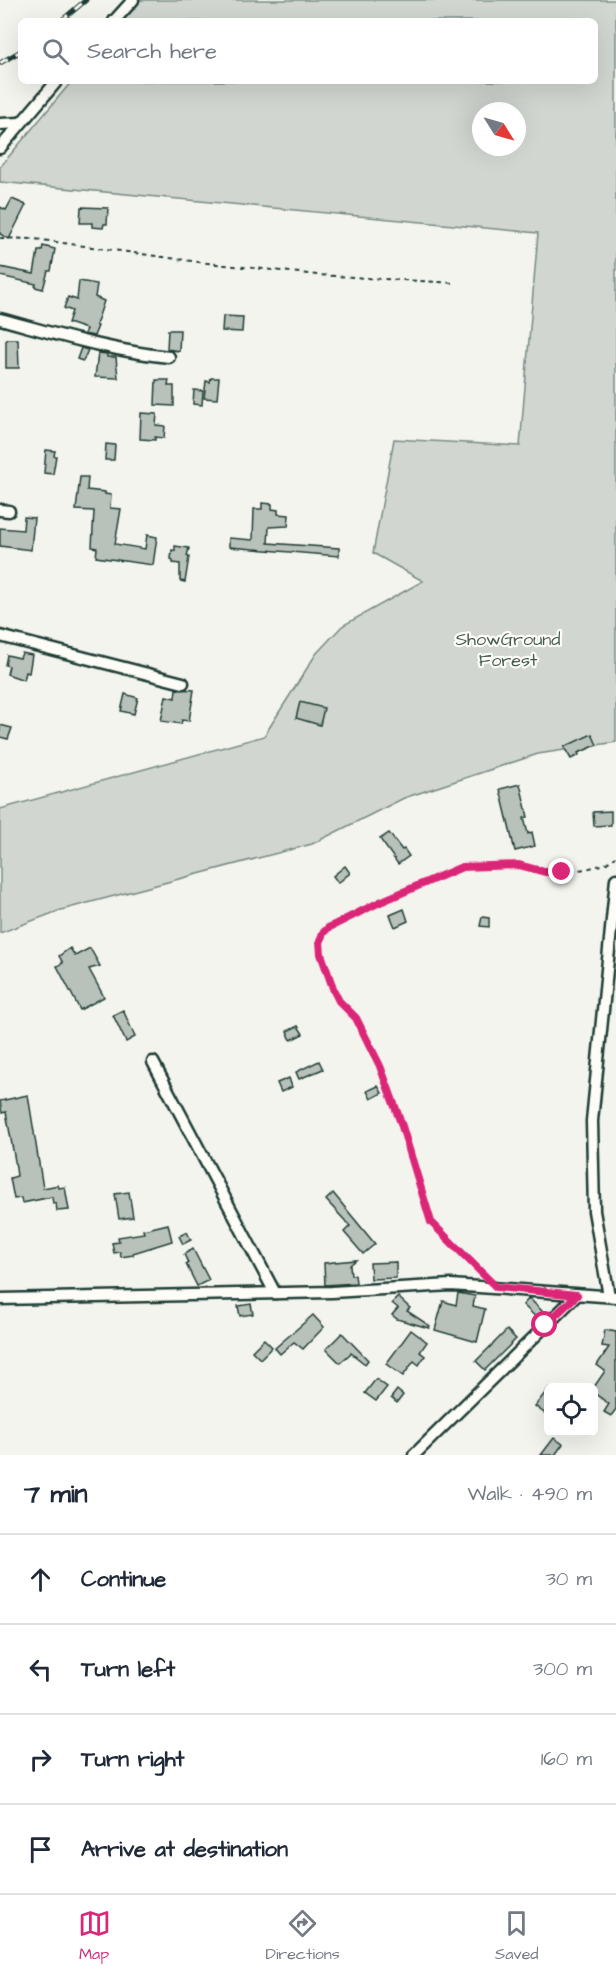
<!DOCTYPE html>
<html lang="en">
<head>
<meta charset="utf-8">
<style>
	:root { --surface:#fff; --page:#f6f6f7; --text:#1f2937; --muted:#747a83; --line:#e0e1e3; --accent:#db2777 }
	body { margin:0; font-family:"Architects Daughter",sans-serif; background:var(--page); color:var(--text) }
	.controls { position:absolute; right:18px; bottom:18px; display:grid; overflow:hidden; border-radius:9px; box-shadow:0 6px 24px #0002 }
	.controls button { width:54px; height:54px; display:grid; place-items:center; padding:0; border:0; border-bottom:2px solid var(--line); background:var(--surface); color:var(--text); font:30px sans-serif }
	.compass { position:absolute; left:472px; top:102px; width:54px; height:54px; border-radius:50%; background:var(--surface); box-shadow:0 6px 24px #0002; rotate:127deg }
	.stop { position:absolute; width:18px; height:18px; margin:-14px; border:4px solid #db2777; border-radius:50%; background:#fff }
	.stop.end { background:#db2777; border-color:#fff; box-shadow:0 2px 6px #0008 }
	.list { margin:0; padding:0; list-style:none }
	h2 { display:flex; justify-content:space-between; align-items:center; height:78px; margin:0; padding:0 24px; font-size:26px }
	h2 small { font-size:20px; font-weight:400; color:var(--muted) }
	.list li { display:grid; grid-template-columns:39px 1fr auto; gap:18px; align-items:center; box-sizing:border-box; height:90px; padding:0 24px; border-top:2px solid var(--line) }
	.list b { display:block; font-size:22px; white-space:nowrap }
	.list em { font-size:20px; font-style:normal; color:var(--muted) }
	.icon { flex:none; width:33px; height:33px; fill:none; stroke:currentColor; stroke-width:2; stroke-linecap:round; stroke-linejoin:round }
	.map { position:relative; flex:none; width:616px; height:1455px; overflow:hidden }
	.search { position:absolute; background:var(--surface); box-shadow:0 6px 24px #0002; left:18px; right:18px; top:18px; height:66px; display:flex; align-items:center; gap:15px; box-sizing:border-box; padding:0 21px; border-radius:9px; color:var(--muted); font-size:22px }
	.sheet { height:438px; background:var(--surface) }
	nav { display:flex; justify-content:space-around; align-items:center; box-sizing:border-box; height:84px; border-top:2px solid var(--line); background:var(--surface); font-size:16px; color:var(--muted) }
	nav a { display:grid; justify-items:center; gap:3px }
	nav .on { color:var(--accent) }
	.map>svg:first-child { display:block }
	.green { fill:#d1d6d1; stroke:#788a82; stroke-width:1.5; fill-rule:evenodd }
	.building { fill:#b9c1bb; stroke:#1f3d34; stroke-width:1.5 }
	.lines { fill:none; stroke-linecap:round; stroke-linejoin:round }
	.street-casing { stroke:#1f3d34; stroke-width:15 }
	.path { stroke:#1f3d34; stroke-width:2; stroke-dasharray:4.5 4.5; stroke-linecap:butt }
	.street { stroke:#fdfcf7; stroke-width:10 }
	.rail-casing { stroke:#1f3d34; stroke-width:5 }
	.rail { stroke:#fdfcf7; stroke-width:3; stroke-dasharray:9; stroke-linecap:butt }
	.route { stroke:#db2777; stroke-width:8 }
	.labels { text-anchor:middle; stroke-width:4.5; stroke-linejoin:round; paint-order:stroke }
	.park-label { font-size:18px; fill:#435c53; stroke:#fdfcf7 }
</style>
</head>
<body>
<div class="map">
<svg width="616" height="1455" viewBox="0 0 616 1455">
	<rect width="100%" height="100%" fill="#f4f4ef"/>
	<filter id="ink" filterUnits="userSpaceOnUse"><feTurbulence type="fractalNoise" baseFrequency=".0167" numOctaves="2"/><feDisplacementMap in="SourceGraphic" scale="12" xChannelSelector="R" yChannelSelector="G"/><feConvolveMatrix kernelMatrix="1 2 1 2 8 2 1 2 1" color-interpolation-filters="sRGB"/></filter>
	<g filter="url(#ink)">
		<path class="green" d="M140,0H616V742L538,754L404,798L312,844L61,910L0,933V809L264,736L316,654L342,626L423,581L373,553L394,439L520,446L538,233L0,182V167L72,81H595V21H122ZM481,111H517V147H481Z"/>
		<g class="building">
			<polygon points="12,199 26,205 9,239 0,234 0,207 6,210"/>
			<polygon points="81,207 108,208 107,224 104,224 103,228 92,227 92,223 80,223"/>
			<polygon points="43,246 55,249 51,271 48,271 43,289 35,287 36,284 0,276 0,267 34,274 38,251 42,251"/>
			<polygon points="79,281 97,284 95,297 104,301 96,325 98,326 94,336 84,334 86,329 68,323 72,311 64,308 68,297 77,300"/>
			<polygon points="223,316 243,317 242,332 222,331"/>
			<polygon points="168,330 180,330 179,351 167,349"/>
			<polygon points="6,339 18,339 19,368 6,368"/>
			<polygon points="81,348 88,350 83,361 77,359"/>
			<polygon points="98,353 107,354 107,357 116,357 118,378 95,377"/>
			<polygon points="211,378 219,378 217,399 204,398 206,381 210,382"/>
			<polygon points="156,380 169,380 168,386 174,386 174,406 155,405"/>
			<polygon points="194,390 203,391 202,405 193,404"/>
			<polygon points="141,413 157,414 156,425 165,426 164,438 155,437 155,440 140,439"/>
			<polygon points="106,444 115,445 114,460 105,460"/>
			<polygon points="46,450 55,451 54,456 56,456 53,474 44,473"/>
			<polygon points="80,477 88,477 87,490 105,492 105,494 111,495 110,508 121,509 115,544 145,549 147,535 157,537 153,565 96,557 97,548 92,547 94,511 76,510"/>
			<polygon points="262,503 272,504 272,509 278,510 278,514 289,515 288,526 269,527 268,543 339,548 339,556 229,547 229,538 253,540 254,509 262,509"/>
			<polygon points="24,517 34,518 31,550 0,546 0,528 23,530"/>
			<polygon points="175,546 189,548 187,556 189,557 185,582 180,581 180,564 173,563 173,560 171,559 172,550 175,551"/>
			<polygon points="22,653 32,655 29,673 26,672 24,680 7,674 9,666 5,665 7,655 20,658"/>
			<polygon points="176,689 194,690 189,721 182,720 181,724 161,721 166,696 175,698"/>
			<polygon points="125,694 138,698 134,714 121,711"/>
			<polygon points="300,702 324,708 320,725 296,718"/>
			<polygon points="0,725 12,728 8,739 0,737"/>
			<polygon points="592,734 597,745 578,753 579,755 571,759 564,747"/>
			<polygon points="520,784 528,817 524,818 528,834 532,832 535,846 515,851 500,789"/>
			<polygon points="611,811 611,825 594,826 593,812"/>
			<polygon points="389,833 402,850 404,849 409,856 398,864 380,839"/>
			<polygon points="345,866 350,873 338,883 333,876"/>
			<polygon points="404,909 408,921 395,927 390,915"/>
			<polygon points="482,917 489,918 489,927 480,926"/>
			<polygon points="70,948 75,956 90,948 100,966 89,969 104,997 80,1010 57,966 63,963 59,956"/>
			<polygon points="123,1010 135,1037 126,1042 113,1015"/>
			<polygon points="298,1026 303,1034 291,1040 287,1031"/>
			<polygon points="319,1061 323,1069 299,1079 296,1072"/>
			<polygon points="289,1078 292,1087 281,1092 277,1083"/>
			<polygon points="378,1086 382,1093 371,1099 367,1091"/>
			<polygon points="28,1095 43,1188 58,1185 59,1188 65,1187 69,1210 57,1211 56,1203 53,1204 52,1197 22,1203 21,1198 14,1199 10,1178 17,1176 15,1161 6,1112 2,1113 0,1101"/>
			<polygon points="129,1192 133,1217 119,1219 115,1194"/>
			<polygon points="333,1193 375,1244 363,1254 344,1232 350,1226 326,1200"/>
			<polygon points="168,1224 172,1241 133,1253 133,1255 121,1257 120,1252 114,1253 112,1243 119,1242 118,1237 144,1233 143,1230"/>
			<polygon points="187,1232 191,1240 183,1244 179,1236"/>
			<polygon points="193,1249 209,1280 197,1286 186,1264 188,1263 184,1254"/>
			<polygon points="356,1260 350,1265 351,1275 355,1275 356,1283 325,1285 324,1263"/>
			<polygon points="396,1262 396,1278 371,1279 370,1263"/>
			<polygon points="458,1293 475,1296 473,1306 485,1309 477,1342 435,1330 443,1301 456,1305"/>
			<polygon points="398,1297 410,1308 407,1311 430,1326 429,1328 397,1319 392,1315 398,1308 392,1303"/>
			<polygon points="529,1298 544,1313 538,1319 523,1305"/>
			<polygon points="251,1304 253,1314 240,1316 238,1306"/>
			<polygon points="313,1315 324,1327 303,1349 294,1342 280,1354 275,1348"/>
			<polygon points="411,1330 427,1342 420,1352 425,1356 419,1365 414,1361 403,1376 386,1364"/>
			<polygon points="507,1330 516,1339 485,1370 476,1361"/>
			<polygon points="605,1330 616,1332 616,1409 611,1416 604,1412 609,1404 594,1393 594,1387 605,1371 597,1365 609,1347 602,1346"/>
			<polygon points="342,1333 368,1360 365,1364 351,1353 340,1363 326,1349"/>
			<polygon points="264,1339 272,1347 260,1359 252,1351"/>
			<polygon points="376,1379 387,1387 376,1401 365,1393"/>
			<polygon points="549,1388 549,1406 544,1413 535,1406"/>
			<polygon points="397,1390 403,1395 397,1403 391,1398"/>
			<polygon points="554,1438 563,1444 555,1455 541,1455"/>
		</g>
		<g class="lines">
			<g class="street-casing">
				<g id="street">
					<polyline points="114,21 133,0"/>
					<polyline points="0,124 20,123"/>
					<polyline points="0,148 57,81"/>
					<path d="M0,319C56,334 111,351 169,357"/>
					<polyline points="0,510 9,511"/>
					<polyline points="0,636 183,683"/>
					<polyline points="153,1062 275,1293"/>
					<polyline points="609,1296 594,1211 592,1121 616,879"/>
					<polyline points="0,1299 332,1292 451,1285 616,1297"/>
					<polyline points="414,1455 577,1295"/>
				</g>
			</g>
			<g class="path">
				<polyline points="0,238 35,239 199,262 317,275 454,283"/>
				<polyline points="487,1278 431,1222 401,1123 380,1067 356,1018 339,1001 334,991 321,954 320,941 323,933 328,928 380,902 462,867 519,865 545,872 562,872 586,869 605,864 616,857"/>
			</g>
			<use href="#street" class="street"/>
			<g class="rail-casing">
				<g id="rail">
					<polyline points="61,21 86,0"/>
					<polyline points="0,63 21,51"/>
				</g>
			</g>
			<use href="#rail" class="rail"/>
		</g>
	</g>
	<g class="lines" filter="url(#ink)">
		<polyline class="route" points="545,1325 577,1295 496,1287 431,1222 401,1123 380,1066 356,1018 339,1001 334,991 321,954 320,941 323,933 328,928 380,902 462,867 519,865 545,872 562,872"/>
	</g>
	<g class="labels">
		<g class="park-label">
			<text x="508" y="645">ShowGround<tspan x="508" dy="21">Forest</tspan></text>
		</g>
	</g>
</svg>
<div class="controls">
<button><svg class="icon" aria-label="locate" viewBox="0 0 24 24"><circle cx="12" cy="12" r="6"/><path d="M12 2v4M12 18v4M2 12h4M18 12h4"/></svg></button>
</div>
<svg class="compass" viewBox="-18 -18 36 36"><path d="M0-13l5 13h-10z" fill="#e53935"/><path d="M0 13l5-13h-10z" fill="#747a83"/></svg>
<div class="stop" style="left:545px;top:1325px"></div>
<div class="stop end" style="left:562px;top:872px"></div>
<div class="search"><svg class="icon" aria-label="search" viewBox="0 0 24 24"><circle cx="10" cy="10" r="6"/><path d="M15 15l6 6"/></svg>Search here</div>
</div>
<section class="sheet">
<h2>7 min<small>Walk · 490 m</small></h2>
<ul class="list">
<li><svg class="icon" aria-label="ahead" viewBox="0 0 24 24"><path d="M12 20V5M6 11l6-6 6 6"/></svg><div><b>Continue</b></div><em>30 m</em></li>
<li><svg class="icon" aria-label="left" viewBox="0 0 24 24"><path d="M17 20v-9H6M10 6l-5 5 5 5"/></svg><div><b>Turn left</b></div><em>300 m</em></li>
<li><svg class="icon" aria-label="right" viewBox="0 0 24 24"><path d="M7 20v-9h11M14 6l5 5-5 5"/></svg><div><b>Turn right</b></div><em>160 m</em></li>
<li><svg class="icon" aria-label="arrive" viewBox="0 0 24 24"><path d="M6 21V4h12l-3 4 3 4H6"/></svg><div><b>Arrive at destination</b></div></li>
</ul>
</section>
<nav>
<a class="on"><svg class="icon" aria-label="map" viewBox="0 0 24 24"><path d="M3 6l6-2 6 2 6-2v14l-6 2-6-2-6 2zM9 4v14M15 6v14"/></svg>Map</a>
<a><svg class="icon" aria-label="directions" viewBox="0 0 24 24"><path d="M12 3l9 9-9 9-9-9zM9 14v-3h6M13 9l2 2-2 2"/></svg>Directions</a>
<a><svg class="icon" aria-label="saved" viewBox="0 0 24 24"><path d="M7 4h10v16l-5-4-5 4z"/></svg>Saved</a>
</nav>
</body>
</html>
